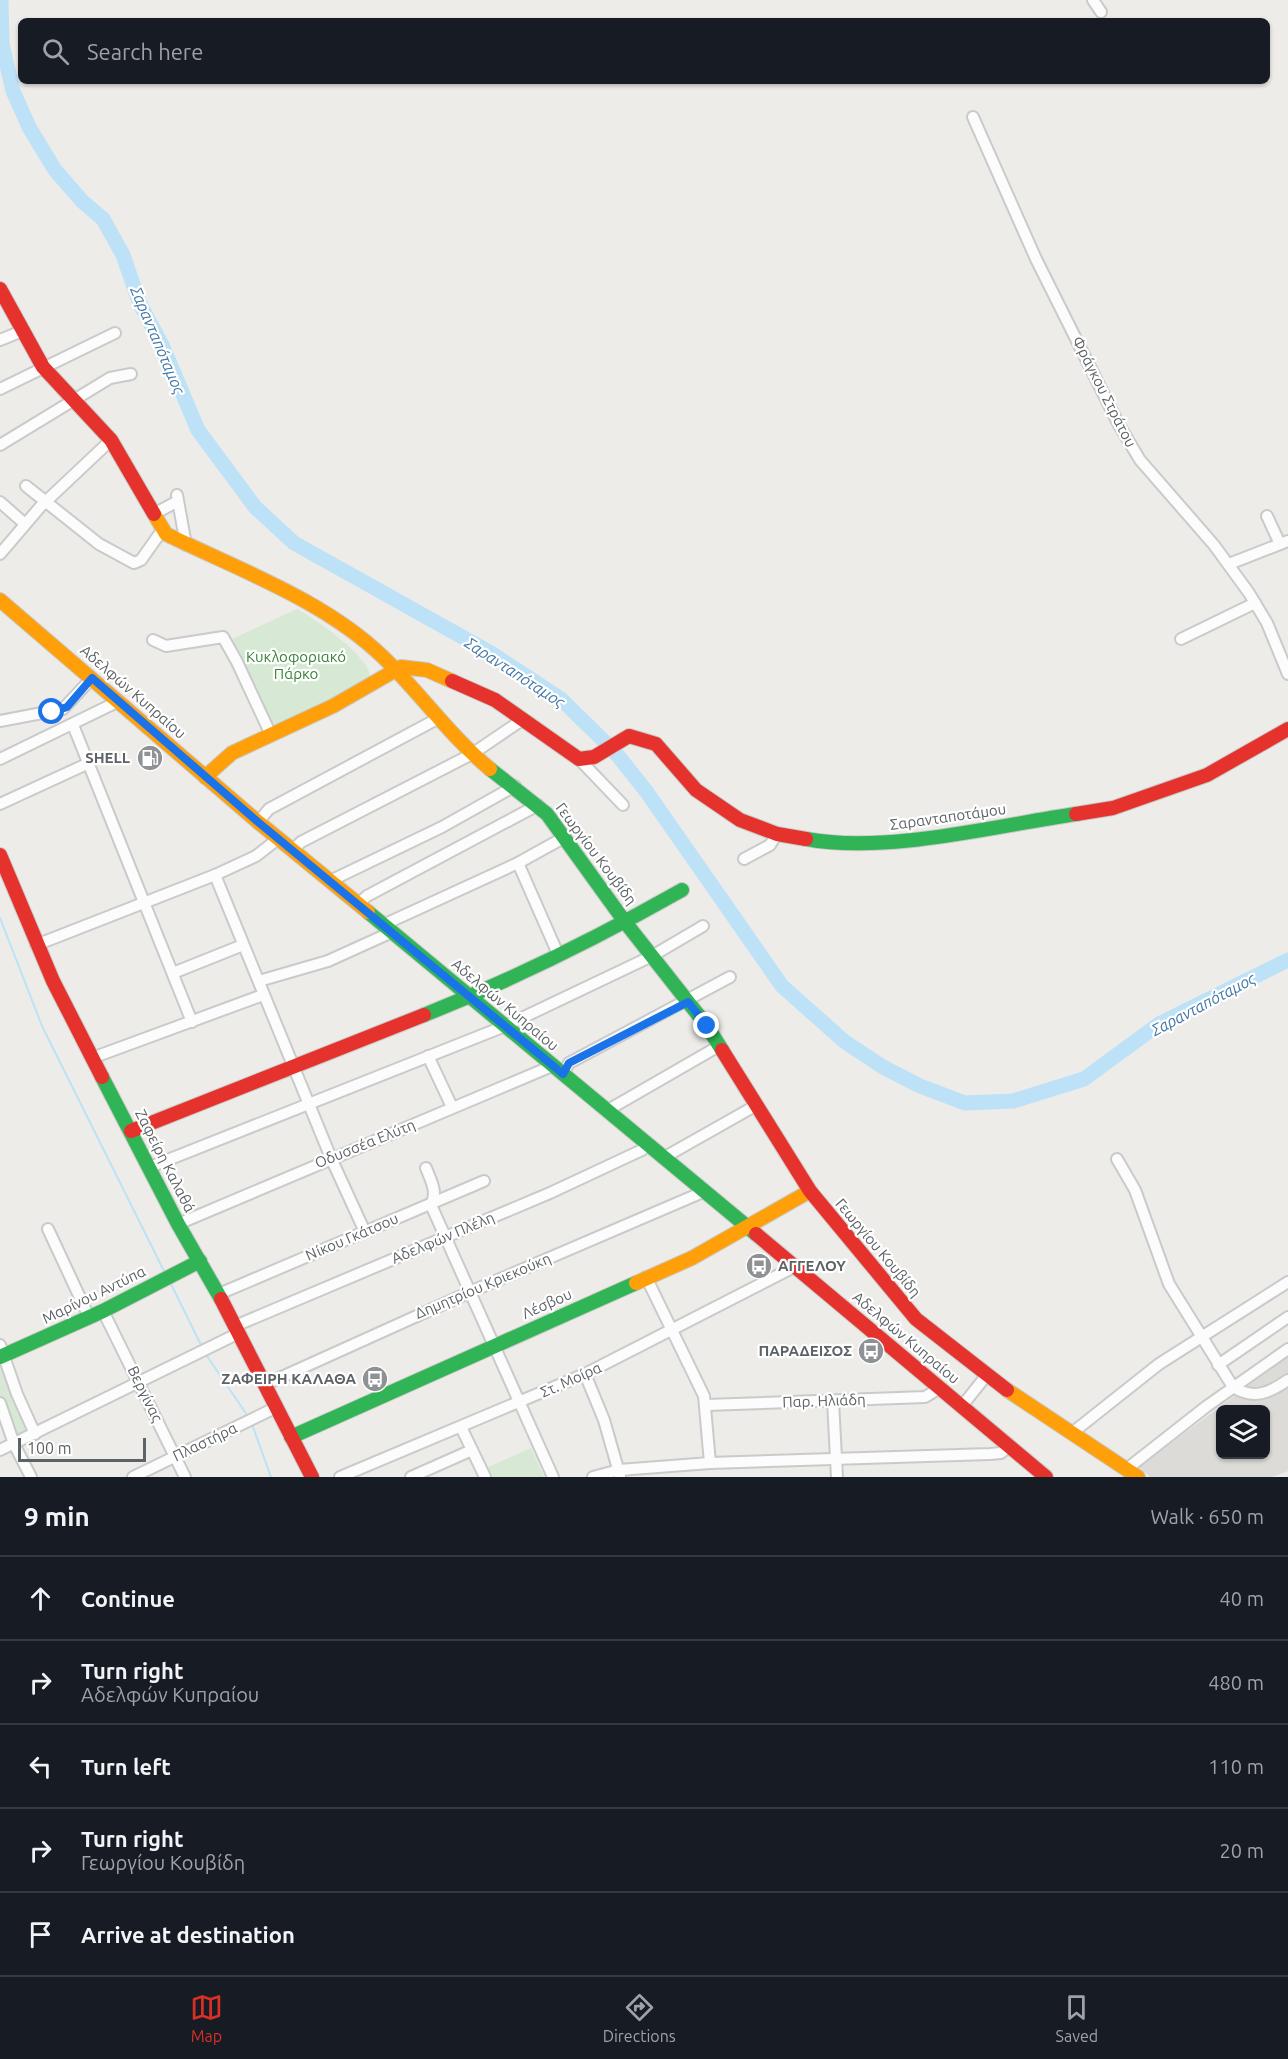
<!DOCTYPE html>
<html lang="en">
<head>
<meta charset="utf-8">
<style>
	:root { --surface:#171b24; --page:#242831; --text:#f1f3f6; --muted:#9ea1a6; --line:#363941; --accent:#d93025 }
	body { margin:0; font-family:Ubuntu,sans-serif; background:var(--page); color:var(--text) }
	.controls { position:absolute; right:18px; bottom:18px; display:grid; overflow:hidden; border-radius:9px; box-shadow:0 2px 4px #0004 }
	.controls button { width:54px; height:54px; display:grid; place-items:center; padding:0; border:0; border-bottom:2px solid var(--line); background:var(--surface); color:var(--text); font:30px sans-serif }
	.scale { position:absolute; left:18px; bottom:15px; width:128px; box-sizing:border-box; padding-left:6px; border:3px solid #5d6266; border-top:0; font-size:16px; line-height:21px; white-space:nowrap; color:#5d6266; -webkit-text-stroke:4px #fff; paint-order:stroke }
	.stop { position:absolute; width:18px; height:18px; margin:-14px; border:4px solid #1a73e8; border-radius:50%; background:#fff }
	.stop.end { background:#1a73e8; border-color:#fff; box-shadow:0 2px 6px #0008 }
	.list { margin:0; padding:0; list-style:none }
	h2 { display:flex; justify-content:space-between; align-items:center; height:78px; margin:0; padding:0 24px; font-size:26px }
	h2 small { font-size:20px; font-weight:400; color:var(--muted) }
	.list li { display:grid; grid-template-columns:39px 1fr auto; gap:18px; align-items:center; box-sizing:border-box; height:84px; padding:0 24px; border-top:2px solid var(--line) }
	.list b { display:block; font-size:22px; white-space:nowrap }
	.list p { margin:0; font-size:20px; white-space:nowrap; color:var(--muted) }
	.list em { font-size:20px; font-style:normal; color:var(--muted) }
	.icon { flex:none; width:33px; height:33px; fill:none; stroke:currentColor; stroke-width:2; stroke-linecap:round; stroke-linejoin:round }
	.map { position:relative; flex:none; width:1288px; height:1477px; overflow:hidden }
	.search { position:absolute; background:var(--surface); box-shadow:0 2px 4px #0004; left:18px; right:18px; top:18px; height:66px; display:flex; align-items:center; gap:15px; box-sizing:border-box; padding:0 21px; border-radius:9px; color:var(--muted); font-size:22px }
	.sheet { height:498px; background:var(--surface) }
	nav { display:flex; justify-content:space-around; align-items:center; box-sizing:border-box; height:84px; border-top:2px solid var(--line); background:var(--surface); font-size:16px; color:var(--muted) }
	nav a { display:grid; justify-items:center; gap:3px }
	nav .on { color:var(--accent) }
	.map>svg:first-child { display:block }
	.industrial { fill:#dddbd8; fill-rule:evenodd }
	.green { fill:#d7e9d4 }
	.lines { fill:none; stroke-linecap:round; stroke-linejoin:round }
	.stream { stroke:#bde2f7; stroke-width:2 }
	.river { stroke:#bde2f7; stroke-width:15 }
	.street-casing { stroke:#c9caca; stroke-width:14 }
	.fast-casing { stroke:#c9cac9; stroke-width:16 }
	.slow-casing { stroke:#c9cac9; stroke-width:16 }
	.jam-casing { stroke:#c9cac9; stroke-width:16 }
	.street { stroke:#fcfcfc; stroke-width:10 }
	.fast { stroke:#30b455; stroke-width:14 }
	.slow { stroke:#ff9f0a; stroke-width:14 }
	.jam { stroke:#e5322d; stroke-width:14 }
	.route { stroke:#1a73e8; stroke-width:8 }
	.labels { text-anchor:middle; stroke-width:4.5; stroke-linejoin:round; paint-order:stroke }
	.street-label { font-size:15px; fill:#5d6266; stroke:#fff }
	.park-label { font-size:15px; fill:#378437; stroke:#fff }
	.poi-label { font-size:15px; font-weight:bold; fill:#5d6266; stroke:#fff; text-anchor:end }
	.water-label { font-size:16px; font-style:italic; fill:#4178a7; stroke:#fff }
</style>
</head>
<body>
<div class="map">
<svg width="1288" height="1477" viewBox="0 0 1288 1477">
	<rect width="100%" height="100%" fill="#edece8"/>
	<path class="industrial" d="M1288,1356V1471L1272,1477H1150L1139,1467ZM1220,1410H1266V1454H1220Z"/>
	<g class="green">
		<path d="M297,609C318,621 362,651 370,674L365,684L279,726L270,722L232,639Z"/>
		<polygon points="7,1359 26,1430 18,1437 0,1395 0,1363"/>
		<polygon points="531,1448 544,1477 490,1477 486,1468"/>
	</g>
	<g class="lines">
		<g class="stream">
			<polyline points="0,918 42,1026 164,1271"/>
			<polyline points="170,1282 201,1345"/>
			<polyline points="207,1356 247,1415"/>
			<polyline points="253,1427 271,1477"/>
		</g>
		<polyline class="river" points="1,0 2,44 13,91 29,127 55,170 82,201 103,219 123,255 140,304 162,345 198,430 255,507 294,543 491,653 561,699 615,752 646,791 782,986 845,1042 883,1067 920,1086 965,1103 1013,1101 1084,1079 1159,1024 1288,960"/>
		<g class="street-casing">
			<g id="street">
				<polyline points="1093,0 1101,12"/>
				<polyline points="973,117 1036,259 1119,425 1140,460 1214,545 1249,593 1267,623 1288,674"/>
				<polyline points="0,340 22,331"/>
				<polyline points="0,389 115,333"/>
				<polyline points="0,445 110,378 131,374"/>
				<polyline points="26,486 99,544 134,563 141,560 163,529"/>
				<polyline points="177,495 186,545"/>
				<polyline points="0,502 25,524"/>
				<polyline points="154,514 178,501"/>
				<polyline points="1267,516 1280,544"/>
				<polyline points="0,554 41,506 111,440"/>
				<polyline points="1229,564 1288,541"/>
				<polyline points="1181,639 1255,603"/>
				<polyline points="153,640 166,646 223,637 237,662 271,735"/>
				<polyline points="0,721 63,709 92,678"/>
				<polyline points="73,725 192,1022"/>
				<polyline points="0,759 119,701"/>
				<polyline points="579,759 623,805"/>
				<polyline points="0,804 89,763"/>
				<polyline points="258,822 269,809 437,719"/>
				<polyline points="293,850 301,842 472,754 522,720"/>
				<polyline points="744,859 770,845 777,834"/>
				<polyline points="518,863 558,954"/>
				<polyline points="215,875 331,1158 365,1232"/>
				<polyline points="330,881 442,827 515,786"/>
				<polyline points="358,904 367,896 538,805"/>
				<polyline points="383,925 518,863 565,837"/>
				<polyline points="36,945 215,875 256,856 279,838"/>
				<polyline points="173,973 243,945"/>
				<polyline points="259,981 328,961 392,932"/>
				<polyline points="428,1056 452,1107"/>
				<polyline points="92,1058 263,995"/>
				<polyline points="563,1074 569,1063 730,977"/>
				<polyline points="608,1110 719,1046"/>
				<polyline points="663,1158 755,1106"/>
				<path d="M1117,1159L1135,1190L1169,1284L1233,1387C1254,1400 1269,1393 1288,1380"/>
				<polyline points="150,1167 505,1026 652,956 703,926"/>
				<path d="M426,1168C431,1181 438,1192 431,1205L553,1477"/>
				<polyline points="178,1224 552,1066"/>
				<polyline points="48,1229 89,1317"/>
				<polyline points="646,1277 704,1396 710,1463"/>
				<polyline points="219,1294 484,1181"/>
				<polyline points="103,1311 185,1477"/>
				<polyline points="235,1326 550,1193 642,1150 647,1144"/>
				<polyline points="0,1345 17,1394 35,1434"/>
				<polyline points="1218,1365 1288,1317"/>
				<polyline points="585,1374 604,1420 620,1476"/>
				<polyline points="264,1385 470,1292 703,1192"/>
				<polyline points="833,1401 837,1477"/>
				<polyline points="0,1403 14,1444 31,1477"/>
				<polyline points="706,1405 925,1397 940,1388"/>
				<polyline points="962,1406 986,1376"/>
				<polyline points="461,1427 485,1477"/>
				<polyline points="1072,1433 1159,1364 1288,1282"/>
				<polyline points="0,1450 239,1333"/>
				<polyline points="1128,1468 1207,1406 1288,1349"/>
				<polyline points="133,1477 277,1407"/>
				<polyline points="340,1477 585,1374 794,1267"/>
				<polyline points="411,1477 472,1450"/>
				<polyline points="593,1477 619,1470 710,1463 990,1454 1001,1453 1009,1446"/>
			</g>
		</g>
		<g class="fast-casing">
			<g id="fast">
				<polyline points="490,769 547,814 625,922 707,1026 722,1050"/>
				<path d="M806,839C887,854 994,826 1076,814"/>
				<polyline points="368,912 756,1234"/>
				<path d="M424,1015C512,980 599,937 682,890"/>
				<polyline points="102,1077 178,1224 221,1299"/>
				<polyline points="0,1357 103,1311 200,1261"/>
				<polyline points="291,1437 636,1283"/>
			</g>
		</g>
		<g class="slow-casing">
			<g id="slow">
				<path d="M154,514L166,534C239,570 324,600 383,657C421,694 449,735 490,769"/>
				<polyline points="0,600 258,822 368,912"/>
				<polyline points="205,777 232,753 333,706 401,667 427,670 452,681"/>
				<polyline points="636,1283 692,1258 810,1191"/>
				<polyline points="1007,1390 1138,1477"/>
			</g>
		</g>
		<g class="jam-casing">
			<g id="jam">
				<polyline points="0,289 43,367 111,440 154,514"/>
				<polyline points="452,681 495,700 579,759 594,757 629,736 656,744 696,790 740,820 777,834 806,839"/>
				<polyline points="1076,814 1113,808 1207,775 1288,729"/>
				<polyline points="0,855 53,981 102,1077"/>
				<polyline points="722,1050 810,1191 916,1319 1007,1390"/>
				<polyline points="131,1131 424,1015"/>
				<polyline points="756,1234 1046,1477"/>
				<polyline points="221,1299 312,1477"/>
			</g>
		</g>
		<use href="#street" class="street"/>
		<use href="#fast" class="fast"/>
		<use href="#slow" class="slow"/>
		<use href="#jam" class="jam"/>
	</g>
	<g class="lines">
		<polyline class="route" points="52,712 67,707 92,678 258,822 563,1074 569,1063 688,1002 707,1026"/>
	</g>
	<defs>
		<g id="fuel-disc" transform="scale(1.35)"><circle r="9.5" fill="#8f9294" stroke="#fff"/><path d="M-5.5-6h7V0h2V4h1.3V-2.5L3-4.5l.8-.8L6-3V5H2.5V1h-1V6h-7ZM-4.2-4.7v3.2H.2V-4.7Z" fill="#fff"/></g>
		<g id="bus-disc" transform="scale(1.35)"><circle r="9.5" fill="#8f9294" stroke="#fff"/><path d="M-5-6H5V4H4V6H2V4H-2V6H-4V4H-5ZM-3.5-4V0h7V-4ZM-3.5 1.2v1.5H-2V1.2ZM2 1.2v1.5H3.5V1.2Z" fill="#fff"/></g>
	</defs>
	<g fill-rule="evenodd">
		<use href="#fuel-disc" x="150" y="758"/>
		<use href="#bus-disc" x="759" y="1266"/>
		<use href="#bus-disc" x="871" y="1351"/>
		<use href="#bus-disc" x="375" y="1379"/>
	</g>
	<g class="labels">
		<g class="street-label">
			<text transform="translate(1104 392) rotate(63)" y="5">Φράγκου Στράτου</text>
			<text transform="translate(133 692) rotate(41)" y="5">Αδελφών Κυπραίου</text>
			<text transform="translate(948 817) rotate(-8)" y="5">Σαρανταποτάμου</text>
			<text transform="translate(596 854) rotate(53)" y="5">Γεωργίου Κουβίδη</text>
			<text transform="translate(505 1005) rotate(40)" y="5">Αδελφών Κυπραίου</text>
			<text transform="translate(365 1144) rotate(-22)" y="5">Οδυσσέα Ελύτη</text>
			<text transform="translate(165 1161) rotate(63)" y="5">Ζαφείρη Καλαθά</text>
			<text transform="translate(352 1237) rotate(-23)" y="5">Νίκου Γκάτσου</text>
			<text transform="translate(443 1238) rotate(-23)" y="5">Αδελφών Πλέλη</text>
			<text transform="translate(878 1248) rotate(50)" y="5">Γεωργίου Κουβίδη</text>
			<text transform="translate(483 1286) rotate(-23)" y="5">Δημητρίου Κριεκούκη</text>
			<text transform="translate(94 1295) rotate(-26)" y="5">Μαρίνου Αντύπα</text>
			<text transform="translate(547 1304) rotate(-24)" y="5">Λέσβου</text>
			<text transform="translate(906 1338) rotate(40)" y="5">Αδελφών Κυπραίου</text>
			<text transform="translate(571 1380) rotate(-24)" y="5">Στ. Μοίρα</text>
			<text transform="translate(145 1394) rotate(64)" y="5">Βεργίνας</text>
			<text transform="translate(824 1401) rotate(-2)" y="5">Παρ. Ηλιάδη</text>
			<text transform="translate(205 1442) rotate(-26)" y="5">Πλαστήρα</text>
		</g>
		<g class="park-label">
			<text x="296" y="662">Κυκλοφοριακό<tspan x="296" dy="17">Πάρκο</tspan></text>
		</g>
		<g class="poi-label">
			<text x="130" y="763">SHELL</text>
			<text x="778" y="1271" text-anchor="start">ΑΓΓΕΛΟΥ</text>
			<text x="852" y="1356">ΠΑΡΑΔΕΙΣΟΣ</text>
			<text x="356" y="1384">ΖΑΦΕΙΡΗ ΚΑΛΑΘΑ</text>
		</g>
		<g class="water-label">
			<text transform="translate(158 340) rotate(67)" y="6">Σαρανταπόταμος</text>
			<text transform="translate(515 672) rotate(33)" y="6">Σαρανταπόταμος</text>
			<text transform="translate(1203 1004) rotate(-28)" y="6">Σαρανταπόταμος</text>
		</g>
	</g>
</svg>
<div class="controls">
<button><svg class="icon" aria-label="layers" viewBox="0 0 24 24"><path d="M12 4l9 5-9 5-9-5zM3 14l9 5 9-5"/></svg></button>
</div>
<div class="scale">100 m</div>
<div class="stop" style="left:52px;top:712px"></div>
<div class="stop end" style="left:707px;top:1026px"></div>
<div class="search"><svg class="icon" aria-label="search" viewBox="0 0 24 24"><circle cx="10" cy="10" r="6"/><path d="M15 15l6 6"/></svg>Search here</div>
</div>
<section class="sheet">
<h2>9 min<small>Walk · 650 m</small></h2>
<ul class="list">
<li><svg class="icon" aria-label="ahead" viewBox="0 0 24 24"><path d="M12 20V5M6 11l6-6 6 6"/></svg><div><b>Continue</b></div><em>40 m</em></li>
<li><svg class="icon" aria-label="right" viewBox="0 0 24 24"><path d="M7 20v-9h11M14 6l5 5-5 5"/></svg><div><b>Turn right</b><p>Αδελφών Κυπραίου</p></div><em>480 m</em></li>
<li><svg class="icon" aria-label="left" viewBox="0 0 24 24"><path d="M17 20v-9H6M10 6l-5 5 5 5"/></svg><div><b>Turn left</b></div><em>110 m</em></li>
<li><svg class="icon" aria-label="right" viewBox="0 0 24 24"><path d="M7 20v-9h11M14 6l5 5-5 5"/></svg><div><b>Turn right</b><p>Γεωργίου Κουβίδη</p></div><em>20 m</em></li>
<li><svg class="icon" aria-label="arrive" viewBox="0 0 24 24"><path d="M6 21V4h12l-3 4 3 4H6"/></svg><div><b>Arrive at destination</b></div></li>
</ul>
</section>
<nav>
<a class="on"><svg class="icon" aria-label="map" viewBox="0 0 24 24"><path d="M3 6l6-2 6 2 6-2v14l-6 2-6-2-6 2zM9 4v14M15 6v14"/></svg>Map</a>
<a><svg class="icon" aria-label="directions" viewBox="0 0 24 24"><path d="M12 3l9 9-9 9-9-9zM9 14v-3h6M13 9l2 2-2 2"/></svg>Directions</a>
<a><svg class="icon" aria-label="saved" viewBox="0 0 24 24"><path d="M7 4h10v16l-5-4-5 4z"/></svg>Saved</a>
</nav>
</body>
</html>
